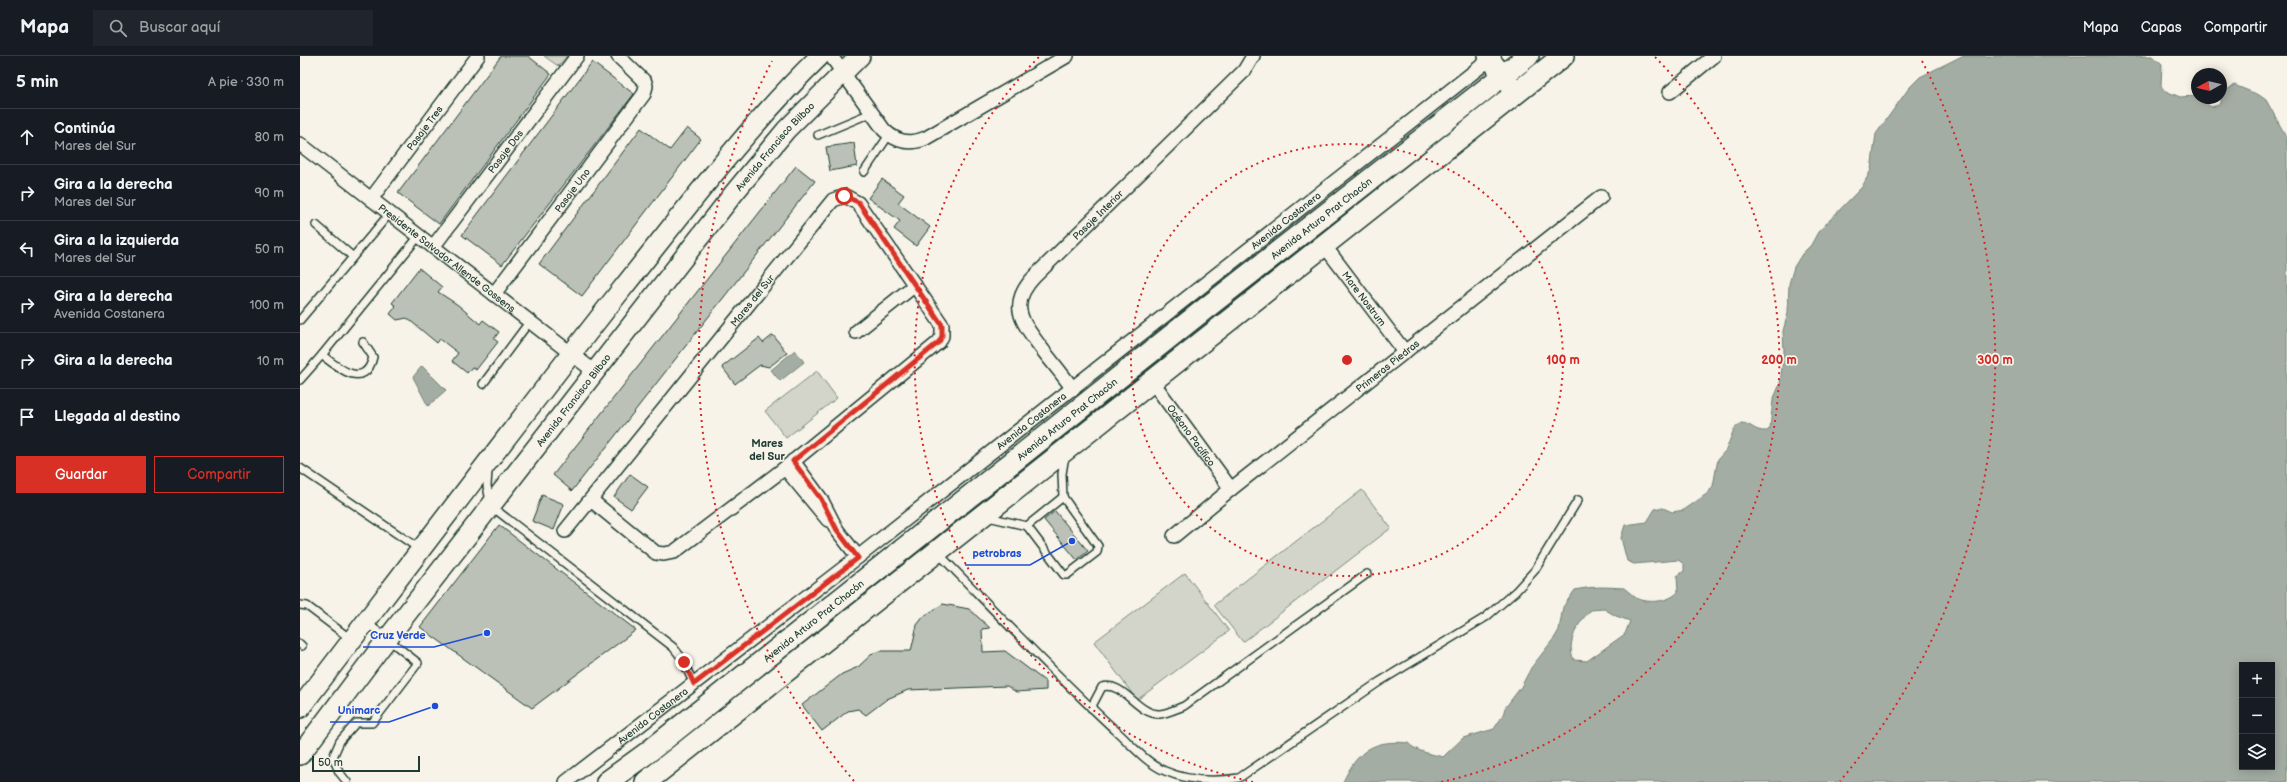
<!DOCTYPE html>
<html lang="es">
<head>
<meta charset="utf-8">
<style>
	:root { --surface:#171b24; --page:#20242c; --text:#f1f3f6; --muted:#9ea1a6; --line:#363941; --accent:#d93025 }
	body { margin:0; font-family:"Balsamiq Sans",sans-serif; background:var(--page); color:var(--text) }
	.controls { position:absolute; right:12px; bottom:12px; display:grid; overflow:hidden; border-radius:0px; box-shadow:0 2px 10px #0003 }
	.controls button { width:36px; height:36px; display:grid; place-items:center; padding:0; border:0; border-bottom:1px solid var(--line); background:var(--surface); color:var(--text); font:20px sans-serif }
	.compass { position:absolute; left:1891px; top:12px; width:36px; height:36px; border-radius:50%; background:var(--surface); box-shadow:0 2px 10px #0003; rotate:262deg }
	.scale { position:absolute; left:12px; bottom:10px; width:108px; box-sizing:border-box; padding-left:4px; border:2px solid #1f3d34; border-top:0; font-size:11px; line-height:14px; white-space:nowrap; color:#1f3d34; -webkit-text-stroke:3px #f7f3e8; paint-order:stroke }
	.stop { position:absolute; width:12px; height:12px; margin:-9px; border:3px solid #d93025; border-radius:50%; background:#fff }
	.stop.end { background:#d93025; border-color:#fff; box-shadow:0 1px 4px #0008 }
	.list { margin:0; padding:0; list-style:none }
	h2 { display:flex; justify-content:space-between; align-items:center; height:52px; margin:0; padding:0 16px; font-size:17px }
	h2 small { font-size:13px; font-weight:400; color:var(--muted) }
	.list li { display:grid; grid-template-columns:26px 1fr auto; gap:12px; align-items:center; box-sizing:border-box; height:56px; padding:0 16px; border-top:1px solid var(--line) }
	.list b { display:block; font-size:15px; white-space:nowrap }
	.list p { margin:0; font-size:13px; white-space:nowrap; color:var(--muted) }
	.list em { font-size:13px; font-style:normal; color:var(--muted) }
	.actions { display:flex; gap:8px; padding:12px 16px }
	.actions a { flex:1; padding:9px 0; border:1px solid var(--accent); border-radius:0px; text-align:center; font-size:14px; color:var(--accent) }
	.actions .main { background:var(--accent); color:#fff }
	.icon { flex:none; width:22px; height:22px; fill:none; stroke:currentColor; stroke-width:2; stroke-linecap:round; stroke-linejoin:round }
	.map { position:relative; flex:none; width:1987px; height:726px; overflow:hidden }
	header { display:flex; align-items:center; gap:24px; box-sizing:border-box; height:56px; padding:0 20px; background:var(--surface); border-bottom:1px solid var(--line) }
	header strong { font-size:19px }
	nav { display:flex; gap:22px; margin-inline-start:auto; font-size:14px }
	.search { width:280px; height:36px; background:var(--page); display:flex; align-items:center; gap:10px; box-sizing:border-box; padding:0 14px; border-radius:0px; color:var(--muted); font-size:15px }
	main { display:flex }
	aside { flex:1; background:var(--surface) }
	.map>svg:first-child { display:block }
	.green { fill:#d3d5ca; stroke:#79897f }
	.water { fill:#a4ada3; stroke:#6f8077; fill-rule:evenodd }
	.building { fill:#bbc1b6; stroke:#1f3d34 }
	.lines { fill:none; stroke-linecap:round; stroke-linejoin:round }
	.lane-casing { stroke:#1f3d34; stroke-width:10 }
	.street-casing { stroke:#1f3d34; stroke-width:16 }
	.secondary-casing { stroke:#1f3d34; stroke-width:22 }
	.primary-casing { stroke:#1f3d34; stroke-width:24 }
	.lane { stroke:#f7f3e8; stroke-width:7 }
	.street { stroke:#f7f3e8; stroke-width:13 }
	.secondary { stroke:#f7f3e8; stroke-width:19 }
	.primary { stroke:#f7f3e8; stroke-width:21 }
	.route { stroke:#d93025; stroke-width:5 }
	.ring { fill:none; stroke:#d62828; stroke-width:2; stroke-dasharray:2 4 }
	.labels { text-anchor:middle; stroke-width:3.5; stroke-linejoin:round; paint-order:stroke }
	.street-label { font-size:10px; fill:#1f3d34; stroke:#f7f3e8 }
	.neighbourhood-label { font-size:11px; font-weight:bold; fill:#1f3d34; stroke:#f7f3e8 }
	.centre { fill:#d62828; stroke:#f7f3e8; stroke-width:2 }
	.ring-label { font-size:12px; text-anchor:middle; font-weight:bold; fill:#d62828; stroke:#f7f3e8; stroke-width:3.5; stroke-linejoin:round; paint-order:stroke }
	.leader { fill:none; stroke:#1d4ed8; stroke-width:1.5 }
	.callout-dot { fill:#1d4ed8; stroke:#f7f3e8; stroke-width:1.5 }
	.callout-label { font-size:11px; text-anchor:middle; font-weight:bold; fill:#1d4ed8; stroke:#f7f3e8; stroke-width:3.5; stroke-linejoin:round; paint-order:stroke }
</style>
</head>
<body>
<header>
<strong>Mapa</strong>
<div class="search"><svg class="icon" aria-label="search" viewBox="0 0 24 24"><circle cx="10" cy="10" r="6"/><path d="M15 15l6 6"/></svg>Buscar aquí</div>
<nav><a>Mapa</a><a>Capas</a><a>Compartir</a></nav>
</header>
<main>
<aside>
<h2>5 min<small>A pie · 330 m</small></h2>
<ul class="list">
<li><svg class="icon" aria-label="ahead" viewBox="0 0 24 24"><path d="M12 20V5M6 11l6-6 6 6"/></svg><div><b>Continúa</b><p>Mares del Sur</p></div><em>80 m</em></li>
<li><svg class="icon" aria-label="right" viewBox="0 0 24 24"><path d="M7 20v-9h11M14 6l5 5-5 5"/></svg><div><b>Gira a la derecha</b><p>Mares del Sur</p></div><em>90 m</em></li>
<li><svg class="icon" aria-label="left" viewBox="0 0 24 24"><path d="M17 20v-9H6M10 6l-5 5 5 5"/></svg><div><b>Gira a la izquierda</b><p>Mares del Sur</p></div><em>50 m</em></li>
<li><svg class="icon" aria-label="right" viewBox="0 0 24 24"><path d="M7 20v-9h11M14 6l5 5-5 5"/></svg><div><b>Gira a la derecha</b><p>Avenida Costanera</p></div><em>100 m</em></li>
<li><svg class="icon" aria-label="right" viewBox="0 0 24 24"><path d="M7 20v-9h11M14 6l5 5-5 5"/></svg><div><b>Gira a la derecha</b></div><em>10 m</em></li>
<li><svg class="icon" aria-label="arrive" viewBox="0 0 24 24"><path d="M6 21V4h12l-3 4 3 4H6"/></svg><div><b>Llegada al destino</b></div></li>
</ul>
<div class="actions"><a class="main">Guardar</a><a>Compartir</a></div>
</aside>
<div class="map">
<svg width="1987" height="726" viewBox="0 0 1987 726">
	<rect width="100%" height="100%" fill="#f7f3e8"/>
	<filter id="ink" filterUnits="userSpaceOnUse"><feTurbulence type="fractalNoise" baseFrequency=".025" numOctaves="2"/><feDisplacementMap in="SourceGraphic" scale="8" xChannelSelector="R" yChannelSelector="G"/><feConvolveMatrix kernelMatrix="1 2 1 2 8 2 1 2 1" color-interpolation-filters="sRGB"/></filter>
	<g filter="url(#ink)">
		<g class="green">
			<polygon points="244,0 267,0 258,10"/>
			<polygon points="517,315 537,342 486,382 465,355"/>
			<polygon points="1062,434 1091,472 943,586 914,549"/>
			<polygon points="885,517 929,575 837,644 794,586"/>
		</g>
		<g class="water">
			<path d="M1662,0H1853L1862,8L1861,29L1863,34L1880,41L1897,40L1911,51L1919,49L1924,36L1934,29L1959,39L1966,44L1987,82V726H1043C1057,695 1074,683 1108,687C1116,696 1132,698 1143,701L1163,682L1194,673L1203,659L1205,652L1221,631L1231,612L1255,581L1259,574L1263,551L1275,534C1293,530 1305,531 1324,532C1328,535 1332,539 1336,542C1349,548 1369,546 1378,536L1377,520L1384,515V508L1378,504L1334,508L1327,505L1321,482L1325,469L1347,466L1355,453L1363,452L1372,456L1384,454L1408,437L1413,430L1418,403L1426,394L1434,373L1441,367C1451,367 1454,376 1467,375L1470,372L1473,344L1480,328L1484,295L1483,275L1488,257L1489,228L1494,211L1502,198L1511,189L1518,176L1562,131L1571,114L1576,78L1609,32L1620,21ZM1304,553L1316,560L1330,565L1325,578L1287,605L1274,604C1265,587 1279,565 1291,554ZM1942,609H1972V711H1942Z"/>
			<polygon points="495,294 504,306 480,325 471,314"/>
			<polygon points="122,310 146,334 128,350 113,321"/>
		</g>
		<g class="building">
			<polygon points="201,0 228,0 251,18 139,168 98,137"/>
			<polygon points="292,6 334,38 202,209 162,179"/>
			<polygon points="341,72 370,94 387,72 401,83 282,240 239,208"/>
			<polygon points="554,87 557,110 530,115 526,91"/>
			<polygon points="496,110 515,125 272,435 253,419"/>
			<polygon points="582,123 604,139 598,147 630,171 616,190 594,173 600,165 568,142"/>
			<polygon points="119,212 142,231 138,236 158,249 180,268 183,264 199,276 194,283 198,286 176,314 172,311 167,317 152,305 158,297 140,283 137,287 107,262 97,264 90,258 96,250 92,247"/>
			<polygon points="473,279 487,297 469,311 460,309 435,328 422,311 459,282 463,287"/>
			<polygon points="330,418 348,431 331,453 314,441"/>
			<polygon points="242,439 264,448 254,474 232,465"/>
			<polygon points="755,455 788,495 777,504 744,464"/>
			<polygon points="199,469 336,574 232,652 120,571"/>
			<polygon points="643,548 669,553 690,572 682,573 683,596 705,595 746,626 746,634 716,636 707,630 608,634 587,643 566,659 558,653 548,655 522,675 502,649 542,618 558,611 573,597 581,595 611,595 617,569 624,560"/>
		</g>
		<g class="lines">
			<g class="lane-casing">
				<g id="lane">
					<polyline points="518,79 571,57"/>
					<polyline points="564,116 589,79"/>
					<polyline points="16,169 52,200"/>
					<polyline points="0,264 90,157"/>
					<path d="M63,286L73,301C65,335 37,311 22,299L119,180"/>
					<polyline points="0,324 22,299"/>
					<polyline points="183,328 230,265"/>
					<polyline points="0,412 121,494"/>
					<polyline points="188,414 187,430 191,450 373,591 381,601 394,628"/>
					<polyline points="688,461 727,470 764,519 767,519 797,496 798,490 763,441 762,418 765,399"/>
					<polyline points="727,470 763,441"/>
					<path d="M638,497C696,556 753,617 814,673C829,686 846,707 865,715C888,725 914,726 939,722L1079,626L1186,561L1216,535L1235,514L1278,444"/>
					<polyline points="0,549 7,550 52,584"/>
					<polyline points="0,588 2,590"/>
					<path d="M791,652L802,631C824,625 837,659 860,658C868,657 876,653 884,650L1067,518"/>
					<polyline points="47,726 39,716 33,701 40,685 56,667 72,667 118,607 66,566"/>
				</g>
			</g>
			<g class="street-casing">
				<g id="street">
					<path d="M531,0L584,74C596,86 611,89 626,82L767,0"/>
					<polyline points="1370,36 1414,0"/>
					<path id="s1" d="M0,88L295,316"/>
					<path id="s2" d="M71,143L178,0"/>
					<path id="s3" d="M1024,189L1105,296"/>
					<path id="s4" d="M133,191L277,0"/>
					<path id="s5" d="M194,238L344,38L346,30L345,26L318,0"/>
					<polyline points="556,276 615,229"/>
					<path id="s6" d="M852,325L931,433"/>
					<path id="s7" d="M773,333C763,319 752,306 742,293C722,266 707,249 735,220L944,15L953,0"/>
					<polyline points="493,405 521,443 537,474 558,501"/>
					<polyline points="485,412 528,464"/>
					<path id="s8" d="M265,475L533,144L545,140L558,147L642,269V280L639,286L485,412L374,496L364,498L356,497L291,444"/>
					<path id="s9" d="M874,480L931,433L1301,141"/>
					<path id="s10" d="M266,726L558,501L1194,0"/>
				</g>
			</g>
			<g class="secondary-casing">
				<g id="secondary">
					<polyline points="1188,0 1216,37"/>
					<path d="M0,652C107,512 213,371 322,233C386,153 447,71 520,0"/>
					<path id="s11" d="M0,699L87,583L434,137L486,74L560,0"/>
				</g>
			</g>
			<g class="primary-casing">
				<g id="primary">
					<path id="s12" d="M307,726L347,697L901,256L1228,0"/>
					<polyline points="346,726 1263,0"/>
				</g>
			</g>
			<use href="#lane" class="lane"/>
			<use href="#street" class="street"/>
			<use href="#secondary" class="secondary"/>
			<use href="#primary" class="primary"/>
		</g>
	</g>
	<g class="lines" filter="url(#ink)">
		<polyline class="route" points="384,606 394,628 558,502 537,474 521,443 493,405 639,286 642,280 642,269 558,146 544,140"/>
	</g>
	<g class="ring">
		<circle cx="1047" cy="304" r="216"/>
		<path d="M953 726A432 432 0 0 1 739 1M1355 1A432 432 0 0 1 1141 726"/>
		<path d="M554 725A648 648 0 0 1 472 5M1622 5A648 648 0 0 1 1540 725"/>
	</g>
	<g class="labels">
		<g class="street-label">
			<text dy="4" stroke="none"><textPath href="#s2" startOffset="89">Pasaje Tres</textPath></text>
			<text dy="4" stroke="none"><textPath href="#s11" startOffset="772">Avenida Francisco Bilbao</textPath></text>
			<text dy="4" stroke="none"><textPath href="#s4" startOffset="120">Pasaje Dos</textPath></text>
			<text dy="4" stroke="none"><textPath href="#s5" startOffset="130">Pasaje Uno</textPath></text>
			<text dy="4" stroke="none"><textPath href="#s7" startOffset="222">Pasaje Interior</textPath></text>
			<text dy="4" stroke="none"><textPath href="#s12" startOffset="910">Avenida Arturo Prat Chacón</textPath></text>
			<text dy="4" stroke="none"><textPath href="#s10" startOffset="913">Avenida Costanera</textPath></text>
			<text dy="4" stroke="none"><textPath href="#s1" startOffset="186">Presidente Salvador Allende Gossens</textPath></text>
			<text dy="4" stroke="none"><textPath href="#s3" startOffset="67">Mare Nostrum</textPath></text>
			<text dy="4" stroke="none"><textPath href="#s8" startOffset="297">Mares del Sur</textPath></text>
			<text dy="4" stroke="none"><textPath href="#s9" startOffset="273">Primeras Piedras</textPath></text>
			<text dy="4" stroke="none"><textPath href="#s11" startOffset="448">Avenida Francisco Bilbao</textPath></text>
			<text dy="4" stroke="none"><textPath href="#s12" startOffset="586">Avenida Arturo Prat Chacón</textPath></text>
			<text dy="4" stroke="none"><textPath href="#s10" startOffset="589">Avenida Costanera</textPath></text>
			<text dy="4" stroke="none"><textPath href="#s6" startOffset="67">Océano Pacífico</textPath></text>
			<text dy="4" stroke="none"><textPath href="#s12" startOffset="262">Avenida Arturo Prat Chacón</textPath></text>
			<text dy="4" stroke="none"><textPath href="#s10" startOffset="109">Avenida Costanera</textPath></text>
		</g>
		<g class="neighbourhood-label">
			<text x="467" y="391">Mares<tspan x="467" dy="13">del Sur</tspan></text>
		</g>
	</g>
	<circle cx="1047" cy="304" r="6" class="centre"/>
	<g class="ring-label">
		<text x="1263" y="308">100 m</text>
		<text x="1479" y="308">200 m</text>
		<text x="1695" y="308">300 m</text>
	</g>
	<path class="leader" d="M772 485L730 509H665M187 577L134 591H63M135 650L89 666H30"/>
	<g class="callout-dot">
		<circle cx="772" cy="485" r="4"/>
		<circle cx="187" cy="577" r="4"/>
		<circle cx="135" cy="650" r="4"/>
	</g>
	<g class="callout-label">
		<text x="697" y="501">petrobras</text>
		<text x="98" y="583">Cruz Verde</text>
		<text x="59" y="658">Unimarc</text>
	</g>
</svg>
<div class="controls">
<button>+</button>
<button>−</button>
<button><svg class="icon" aria-label="layers" viewBox="0 0 24 24"><path d="M12 4l9 5-9 5-9-5zM3 14l9 5 9-5"/></svg></button>
</div>
<svg class="compass" viewBox="-18 -18 36 36"><path d="M0-13l5 13h-10z" fill="#e53935"/><path d="M0 13l5-13h-10z" fill="#9ea1a6"/></svg>
<div class="scale">50 m</div>
<div class="stop" style="left:544px;top:140px"></div>
<div class="stop end" style="left:384px;top:606px"></div>
</div>
</main>
</body>
</html>
